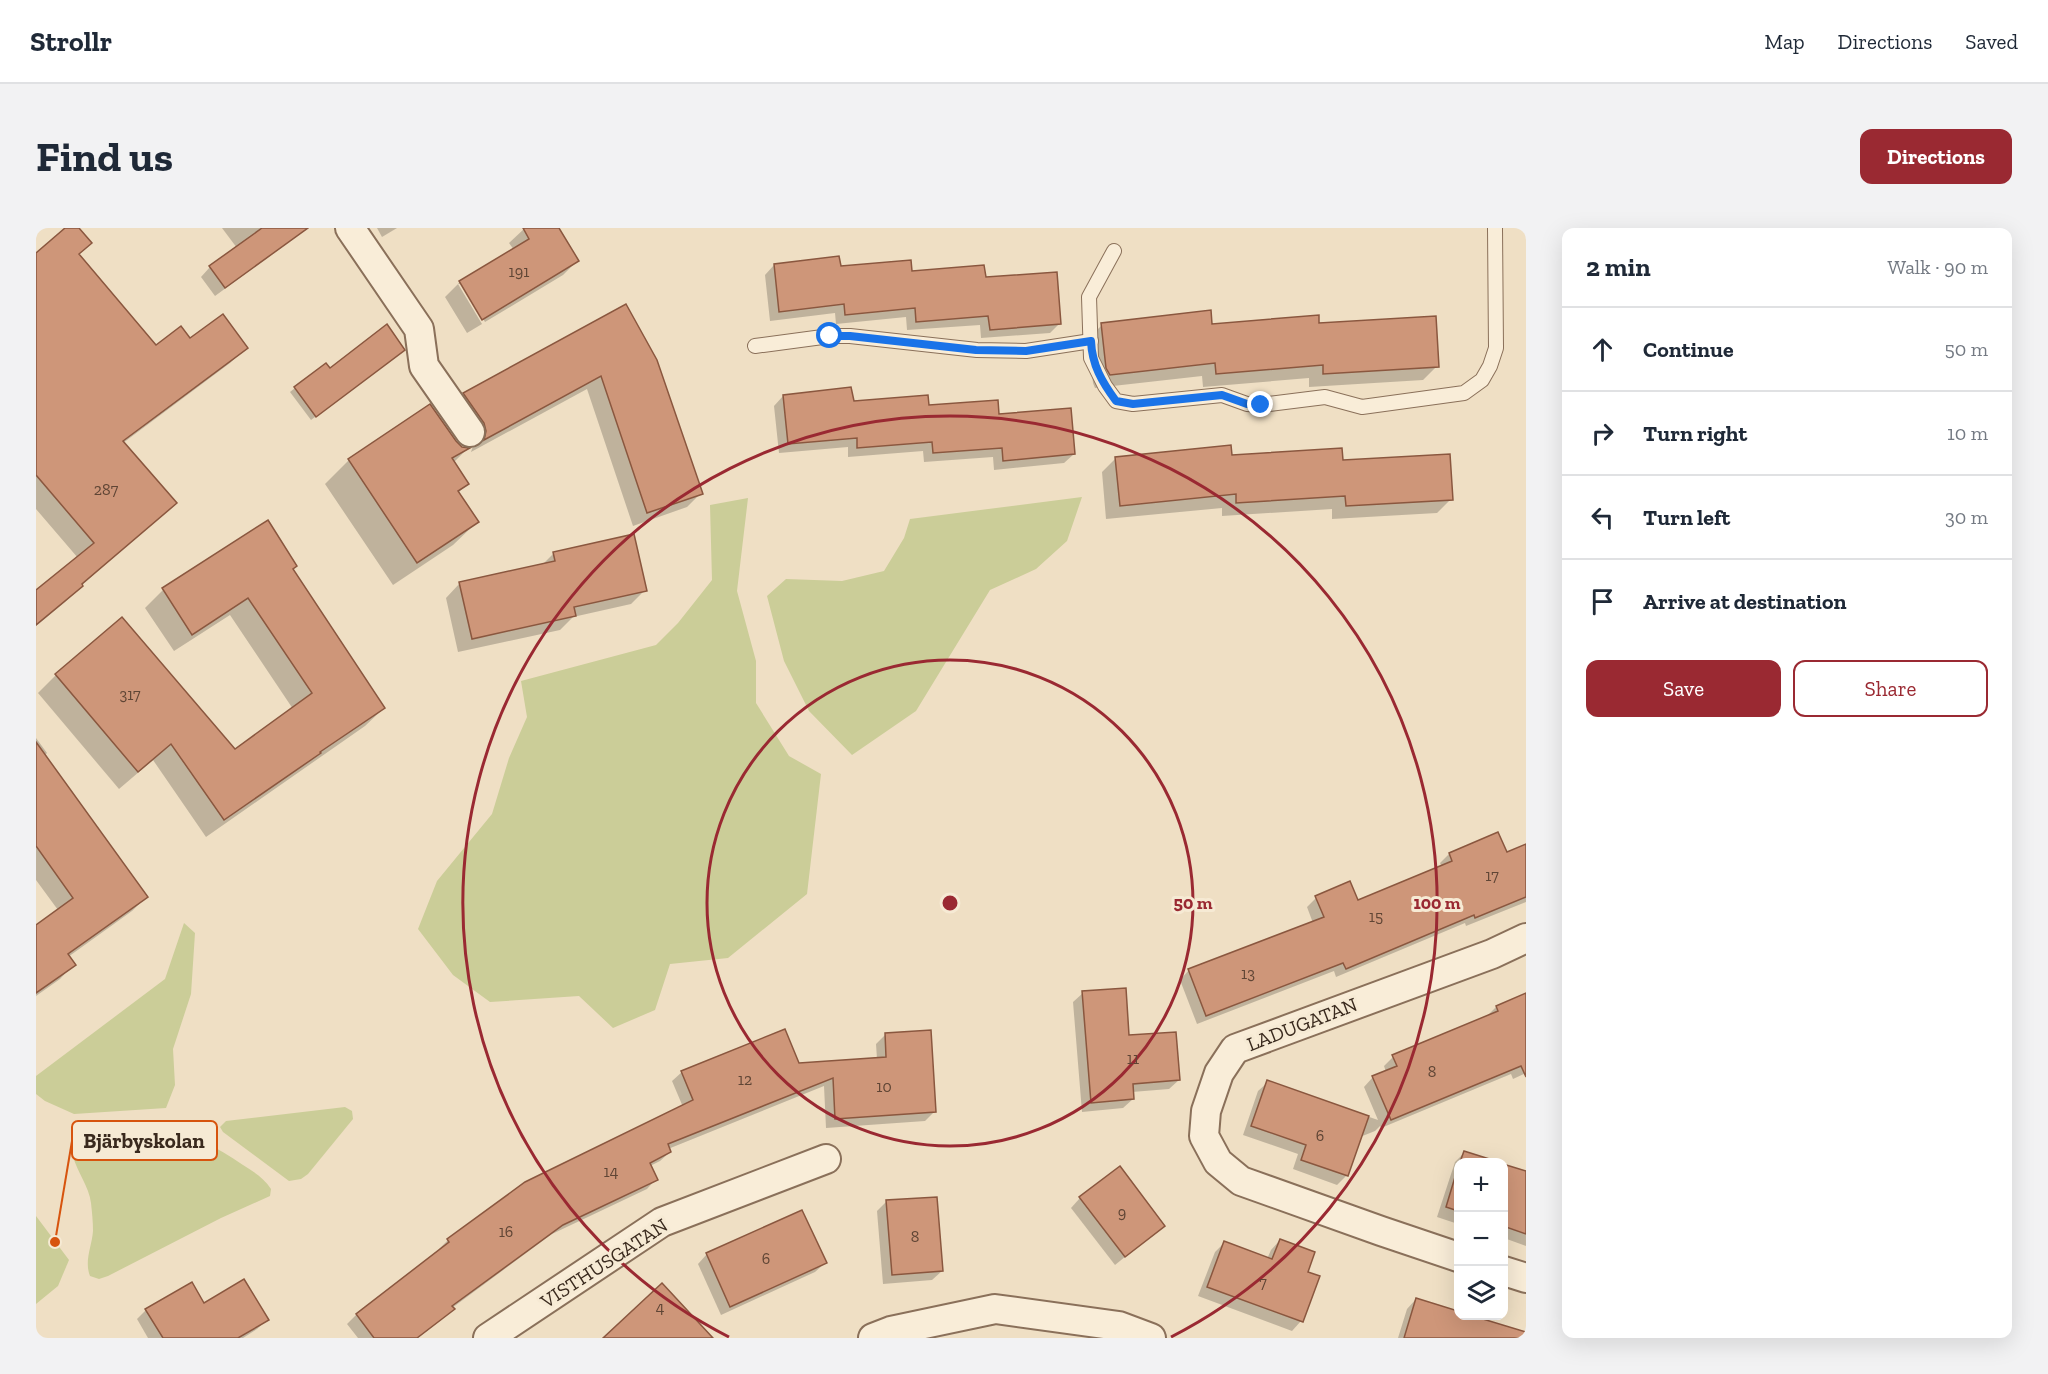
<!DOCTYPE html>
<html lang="en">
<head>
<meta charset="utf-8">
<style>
	:root { --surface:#fff; --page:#f2f2f3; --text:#1f2937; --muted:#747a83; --line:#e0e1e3; --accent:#9a2932 }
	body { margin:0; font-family:"Zilla Slab",serif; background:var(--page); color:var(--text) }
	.controls { position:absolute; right:18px; bottom:18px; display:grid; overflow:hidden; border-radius:12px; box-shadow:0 6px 24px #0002 }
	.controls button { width:54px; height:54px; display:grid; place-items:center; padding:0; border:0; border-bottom:2px solid var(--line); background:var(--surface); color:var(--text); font:30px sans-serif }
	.stop { position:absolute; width:18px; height:18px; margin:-14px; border:4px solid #1a73e8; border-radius:50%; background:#fff }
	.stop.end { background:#1a73e8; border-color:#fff; box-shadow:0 2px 6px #0008 }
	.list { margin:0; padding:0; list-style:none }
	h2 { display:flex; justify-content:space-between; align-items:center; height:78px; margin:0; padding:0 24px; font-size:26px }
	h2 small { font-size:20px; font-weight:400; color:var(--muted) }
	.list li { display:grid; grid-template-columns:39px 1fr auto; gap:18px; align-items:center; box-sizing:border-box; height:84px; padding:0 24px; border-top:2px solid var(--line) }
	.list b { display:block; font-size:22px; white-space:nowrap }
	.list em { font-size:20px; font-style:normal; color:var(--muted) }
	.actions { display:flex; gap:12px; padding:18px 24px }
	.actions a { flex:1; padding:14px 0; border:2px solid var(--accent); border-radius:12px; text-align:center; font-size:21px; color:var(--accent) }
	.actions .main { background:var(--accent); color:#fff }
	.icon { flex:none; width:33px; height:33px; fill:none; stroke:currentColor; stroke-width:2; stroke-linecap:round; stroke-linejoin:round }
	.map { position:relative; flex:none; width:1490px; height:1110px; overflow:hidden; border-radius:12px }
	header { display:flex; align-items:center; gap:36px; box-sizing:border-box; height:84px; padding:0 30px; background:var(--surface); border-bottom:2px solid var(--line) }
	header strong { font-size:28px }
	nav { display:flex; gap:33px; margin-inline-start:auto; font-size:21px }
	.intro { display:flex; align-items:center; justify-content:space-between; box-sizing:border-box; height:144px; padding:0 36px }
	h1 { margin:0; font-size:42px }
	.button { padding:15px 27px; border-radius:12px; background:var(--accent); color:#fff; font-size:21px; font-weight:700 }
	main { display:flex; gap:36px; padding:0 36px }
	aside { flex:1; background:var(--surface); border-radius:12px; box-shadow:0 6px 24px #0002 }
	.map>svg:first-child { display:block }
	.green { fill:#cbcd98 }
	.shadow { fill:#0003 }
	.building { fill:#ce9679; stroke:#8a573f; stroke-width:1.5 }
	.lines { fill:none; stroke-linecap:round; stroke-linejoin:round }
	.lane-casing { stroke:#8a705a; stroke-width:16 }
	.street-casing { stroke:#8a705a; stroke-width:32 }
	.lane { stroke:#f9edd8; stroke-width:14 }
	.street { stroke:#f9edd8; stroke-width:28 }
	.route { stroke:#1a73e8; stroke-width:8 }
	.ring { fill:none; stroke:#9a2932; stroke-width:3 }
	.labels { text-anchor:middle; stroke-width:6; stroke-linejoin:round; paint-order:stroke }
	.number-label { font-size:16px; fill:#5f4535 }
	.street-label { font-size:20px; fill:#3a2a1e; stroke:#f6ead4 }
	.centre { fill:#9a2932; stroke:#f6ead4; stroke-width:3 }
	.ring-label { font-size:18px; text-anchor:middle; font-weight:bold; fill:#9a2932; stroke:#f6ead4; stroke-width:6; stroke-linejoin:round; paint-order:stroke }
	.leader { fill:none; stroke:#d7540e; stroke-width:2 }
	.callout-dot { fill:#d7540e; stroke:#f6ead4; stroke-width:2 }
	.callout { fill:#f6ead4; stroke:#d7540e; stroke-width:2 }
	.callout-label { font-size:21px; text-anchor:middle; font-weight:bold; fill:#3a2a1e }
</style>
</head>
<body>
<header>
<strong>Strollr</strong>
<nav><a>Map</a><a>Directions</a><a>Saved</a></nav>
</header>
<div class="intro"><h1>Find us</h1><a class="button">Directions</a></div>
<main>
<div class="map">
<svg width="1490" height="1110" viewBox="0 0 1490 1110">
	<rect width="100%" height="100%" fill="#efdfc4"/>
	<g class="green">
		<polygon points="1046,269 1031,313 1000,341 954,362 880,483 816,527 773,483 748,433 731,368 750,351 806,353 848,343 868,310 874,291"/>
		<polygon points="712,270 701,363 720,433 720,475 753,528 785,546 771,666 692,730 634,736 619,782 577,800 543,768 454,774 417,747 382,701 401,653 456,586 473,530 491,489 485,453 620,417 642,395 676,352 674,277"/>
		<polygon points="148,695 159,705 155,766 137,821 139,857 130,880 38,886 9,873 0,866 0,848 129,751"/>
		<polygon points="309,879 316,883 317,891 272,946 265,951 253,953 187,904 184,899 190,893"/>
		<path d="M126,899C156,906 181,919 207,937C218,944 228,950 235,961L234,968L185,990L72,1048L63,1051L54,1048C48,1033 56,1018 57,1003C57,994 56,984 55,975C53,958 41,944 37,928C29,893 106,899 126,899Z"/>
		<polygon points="0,988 33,1032 22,1058 0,1076"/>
	</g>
	<g class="shadow">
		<polygon points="32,0 41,0 42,27 120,119 154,112 210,120 194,135 87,215 138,275 45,358 29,374 0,398 0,364 42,330 0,281 0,27"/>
		<polygon points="186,0 272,0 179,68 165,49 174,39 201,20"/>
		<polygon points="341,0 361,0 346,9"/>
		<polygon points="489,0 521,0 541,33 527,47 449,94 426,56 422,56 446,96 431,105 409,69 423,55 478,22 473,15"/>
		<polygon points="738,37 948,51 1023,96 1014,105 945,110 944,97 871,102 870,89 800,96 799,85 734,93 729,47"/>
		<polygon points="590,78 665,265 651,279 597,298 551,161 435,224 437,218 434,209 414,181 428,167"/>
		<polygon points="1282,96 1401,138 1387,152 1273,159 1273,150 1167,159 1166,148 1059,160 1057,155 1052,111 1066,97"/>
		<polygon points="363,126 275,192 254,164 259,160 293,142"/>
		<polygon points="747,168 892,178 962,188 1038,226 1028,235 958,242 957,229 888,234 887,223 812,229 812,219 743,225 738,178"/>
		<polygon points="394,178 419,214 426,220 431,221 417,235 431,256 422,265 441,294 417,317 357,357 289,256 313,232"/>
		<polygon points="1080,230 1306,234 1415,271 1401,285 1296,291 1296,281 1186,288 1186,280 1070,291 1066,244"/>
		<polygon points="518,325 609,362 595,376 537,389 524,402 422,424 410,370 424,355 505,338"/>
		<polygon points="255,342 348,480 329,498 170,609 117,532 83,561 2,465 20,447 86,391 199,523 257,481 194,387 138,423 109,380 127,362"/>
		<polygon points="0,510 11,525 8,528 110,669 96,683 32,729 38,736 24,751 0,768 0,699 22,682 0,652"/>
		<polygon points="1490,618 1490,674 1430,698 1429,695 1300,749 1298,743 1161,796 1144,752 1153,742 1277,695 1271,679 1280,670 1321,674 1406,639 1404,635 1413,626 1470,626"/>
		<polygon points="1047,765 1092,809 1143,852 1133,861 1096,864 1097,871 1087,880 1046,884 1037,774"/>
		<polygon points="1460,779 1490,845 1477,851 1475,846 1345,900 1344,898 1339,903 1324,909 1311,947 1301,957 1257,941 1262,926 1207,907 1222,863 1232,854 1342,892 1328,859 1337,849 1350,844 1348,838 1357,829 1451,788"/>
		<polygon points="850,806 899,883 889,893 790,900 788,858 632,921 634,924 624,933 614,938 620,951 611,961 516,1006 416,1080 407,1090 382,1110 322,1110 311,1096 320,1087 404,1023 403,1021 412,1012 647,879 636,853 646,844 841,831 840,816"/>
		<polygon points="1428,925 1458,934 1422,934 1422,996 1401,989 1419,934"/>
		<polygon points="1468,938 1490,945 1490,1018 1468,1010"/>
		<polygon points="1044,970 1127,998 1079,1037 1035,980"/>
		<polygon points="850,974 906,1043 896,1052 847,1056 841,983"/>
		<polygon points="1244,1012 1270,1045 1265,1093 1256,1103 1162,1068 1179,1024 1188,1015 1231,1031 1235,1022"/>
		<polygon points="671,1026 789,1035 779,1044 685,1087 662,1036"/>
		<polygon points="1380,1071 1422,1085 1422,1088 1432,1088 1447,1092 1441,1110 1362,1110 1371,1081"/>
		<polygon points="168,1077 231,1092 221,1101 207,1110 112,1110 101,1091 110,1082"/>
	</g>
	<g class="building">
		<polygon points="29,0 43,0 56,15 43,26 120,117 145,98 154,110 187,86 212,120 87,213 141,275 46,356 47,358 0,397 0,362 58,315 0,247 0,25"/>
		<polygon points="226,0 272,0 189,60 173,38"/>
		<polygon points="487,0 523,0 543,33 446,92 423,53 493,11"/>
		<polygon points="803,28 805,38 875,32 876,43 948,37 950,49 1021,44 1025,96 954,102 952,88 880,94 879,80 809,87 808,76 743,84 738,36"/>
		<polygon points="590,76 621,132 667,266 611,285 565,148 448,212 450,203 448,195 427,165"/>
		<polygon points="1175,82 1176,96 1283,87 1283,95 1400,88 1403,139 1287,146 1287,137 1180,146 1179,135 1074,147 1070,140 1065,95"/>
		<polygon points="351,96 369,122 280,189 258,159 290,135 294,140"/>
		<polygon points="815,159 818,173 892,167 893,177 962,172 963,186 1035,180 1039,226 967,233 966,220 897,225 896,214 821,220 821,210 752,216 747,167"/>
		<polygon points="394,176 420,213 426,219 434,220 416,230 433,256 422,263 443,294 381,335 312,231"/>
		<polygon points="1195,217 1196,227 1306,220 1307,232 1414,226 1417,272 1310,278 1309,268 1200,275 1200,266 1084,278 1079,229"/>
		<polygon points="232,292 261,338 257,341 349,480 284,524 285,525 188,592 135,516 102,544 19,446 86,389 199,521 276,465 212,370 156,407 126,360"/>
		<polygon points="598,306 611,363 538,379 540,388 436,411 423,354 519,333 517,324"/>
		<polygon points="0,514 112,669 32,726 40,737 0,765 0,697 37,670 0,618"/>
		<polygon points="1462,604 1471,624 1490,616 1490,669 1439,690 1438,687 1310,741 1307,735 1170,788 1152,741 1288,689 1279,668 1314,653 1322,672 1416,633 1413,625"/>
		<polygon points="1090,760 1093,807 1140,804 1144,852 1097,856 1098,871 1055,875 1046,763"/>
		<polygon points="1490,765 1490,849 1485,838 1355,892 1336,848 1361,838 1356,827 1462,783 1460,778"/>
		<polygon points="749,801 763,835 850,829 849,805 895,802 900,884 799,891 797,850 632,916 635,924 614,935 622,952 527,997 416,1078 419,1081 381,1110 338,1110 320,1086 413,1014 411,1011 489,954 657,872 645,843"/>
		<polygon points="1231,852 1333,888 1312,948 1265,932 1270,917 1215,898"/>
		<polygon points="1428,923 1463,934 1424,934"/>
		<polygon points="1467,936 1490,943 1490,1006 1467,998"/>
		<polygon points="1084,938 1129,998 1089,1029 1043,969"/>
		<polygon points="1422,939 1422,983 1410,979"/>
		<polygon points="901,969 907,1043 856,1047 850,972"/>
		<polygon points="766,982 791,1035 694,1079 670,1025"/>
		<polygon points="1244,1011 1279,1024 1272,1044 1284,1048 1267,1094 1171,1059 1188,1013 1236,1031"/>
		<polygon points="208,1051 233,1092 202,1110 127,1110 109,1081 156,1054 168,1075"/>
		<polygon points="626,1055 677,1110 567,1110"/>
		<polygon points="1380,1070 1422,1083 1422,1088 1437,1088 1490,1104 1489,1110 1368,1110"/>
	</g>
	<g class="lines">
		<g class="lane-casing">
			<g id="lane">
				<polyline points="1078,23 1053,69 1055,130 1069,158 1080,173 1097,176 1186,167 1211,176 1225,177 1289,169 1326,179 1428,165 1446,152 1454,138 1460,120 1459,0"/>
				<polyline points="719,118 794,108 814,108 941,122 990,123 1055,113"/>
			</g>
		</g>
		<g class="street-casing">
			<g id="street">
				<polyline points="314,0 383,101 388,138 434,204"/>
				<polyline points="1422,1029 1345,1003 1205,953 1182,934 1168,908 1170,883 1183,845 1199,821 1456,726 1490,710"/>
				<polyline points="1468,1043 1490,1050"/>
				<polyline points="452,1110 626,994 790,931"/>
				<polyline points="837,1110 855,1103 959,1081 1083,1098 1115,1110"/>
			</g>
		</g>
		<use href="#lane" class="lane"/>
		<use href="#street" class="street"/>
	</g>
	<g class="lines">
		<path class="route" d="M794,108H814L940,122L990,123L1055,113C1056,137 1066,154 1080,173L1097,176L1186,167L1211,176L1225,177"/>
	</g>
	<g class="ring">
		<circle cx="914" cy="675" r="243"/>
		<path d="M693 1109A487 487 0 1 1 1135 1109"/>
	</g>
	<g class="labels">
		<g class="number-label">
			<text x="483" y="49">191</text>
			<text x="70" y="267">287</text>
			<text x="94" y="472">317</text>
			<text x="1456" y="653">17</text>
			<text x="1340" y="694">15</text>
			<text x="1212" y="751">13</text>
			<text x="1097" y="836">11</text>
			<text x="1396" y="849">8</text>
			<text x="709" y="857">12</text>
			<text x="848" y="864">10</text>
			<text x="1284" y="913">6</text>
			<text x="575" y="949">14</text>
			<text x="1086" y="990">9</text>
			<text x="470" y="1009">16</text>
			<text x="879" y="1014">8</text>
			<text x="730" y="1036">6</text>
			<text x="1227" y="1060">7</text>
			<text x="624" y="1085">4</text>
		</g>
		<g class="street-label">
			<text transform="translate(1266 796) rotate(-21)" y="7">LADUGATAN</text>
			<text transform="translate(568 1035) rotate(-33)" y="7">VISTHUSGATAN</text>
		</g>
	</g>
	<circle cx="914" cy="675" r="9" class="centre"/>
	<g class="ring-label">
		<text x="1157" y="681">50 m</text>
		<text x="1401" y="681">100 m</text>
	</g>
	<path class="leader" d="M19 1014L36 913"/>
	<circle class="callout-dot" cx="19" cy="1014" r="6"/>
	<rect class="callout" x="36" y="893" width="145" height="39" rx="6"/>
	<g class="callout-label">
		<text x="108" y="920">Bjärbyskolan</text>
	</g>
</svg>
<div class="controls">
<button>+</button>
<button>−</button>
<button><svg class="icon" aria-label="layers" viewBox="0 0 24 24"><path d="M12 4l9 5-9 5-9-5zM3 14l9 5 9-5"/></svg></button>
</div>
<div class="stop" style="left:794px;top:108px"></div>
<div class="stop end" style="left:1225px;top:177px"></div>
</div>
<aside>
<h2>2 min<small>Walk · 90 m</small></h2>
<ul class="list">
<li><svg class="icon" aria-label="ahead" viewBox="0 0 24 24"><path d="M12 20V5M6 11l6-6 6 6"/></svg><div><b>Continue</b></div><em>50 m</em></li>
<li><svg class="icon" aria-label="right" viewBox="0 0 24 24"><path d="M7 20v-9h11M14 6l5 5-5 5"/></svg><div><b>Turn right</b></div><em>10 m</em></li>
<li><svg class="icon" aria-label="left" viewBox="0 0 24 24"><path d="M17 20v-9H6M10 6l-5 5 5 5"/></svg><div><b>Turn left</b></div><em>30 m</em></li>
<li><svg class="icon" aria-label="arrive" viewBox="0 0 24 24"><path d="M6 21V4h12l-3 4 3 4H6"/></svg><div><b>Arrive at destination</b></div></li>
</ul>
<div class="actions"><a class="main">Save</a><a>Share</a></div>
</aside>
</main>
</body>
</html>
